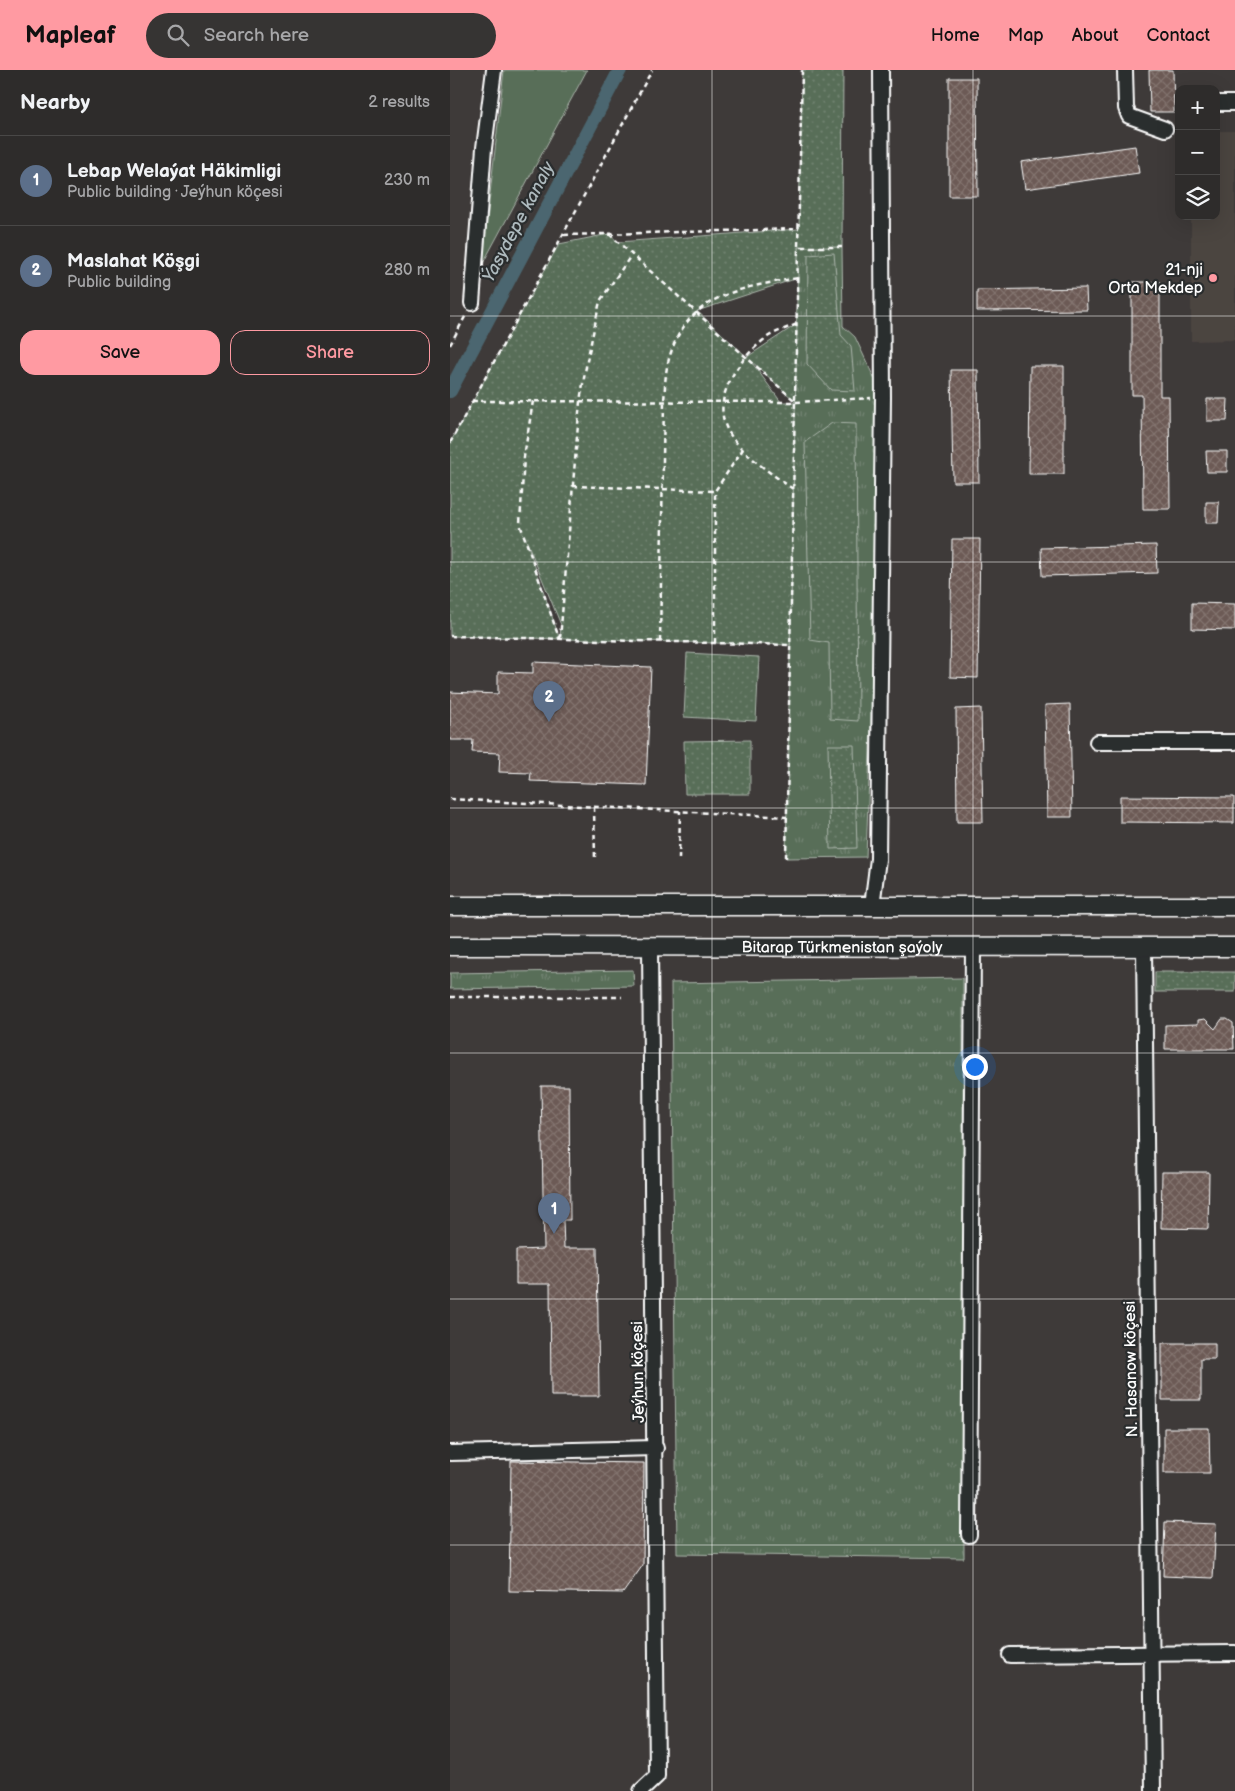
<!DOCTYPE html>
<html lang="en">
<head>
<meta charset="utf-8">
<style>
	:root { --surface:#2e2c2b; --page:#363433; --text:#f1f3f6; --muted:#a7a7a9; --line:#494847; --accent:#ff9aa2 }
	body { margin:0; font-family:"Balsamiq Sans",sans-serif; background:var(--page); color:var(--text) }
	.controls { position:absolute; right:15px; top:15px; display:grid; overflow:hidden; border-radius:10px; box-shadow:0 5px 20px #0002 }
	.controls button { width:45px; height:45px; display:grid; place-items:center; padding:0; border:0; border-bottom:1px solid var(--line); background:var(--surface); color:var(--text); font:25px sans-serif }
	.you { position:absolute; left:524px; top:996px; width:18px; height:18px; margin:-12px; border:4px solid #fff; border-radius:50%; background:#1a73e8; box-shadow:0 0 0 8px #1a73e833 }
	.badge { display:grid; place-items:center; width:32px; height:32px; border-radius:50%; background:var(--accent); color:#fff; font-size:16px; font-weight:700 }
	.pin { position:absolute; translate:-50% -41px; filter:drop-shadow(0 1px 2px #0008) }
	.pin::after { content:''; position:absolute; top:26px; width:18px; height:15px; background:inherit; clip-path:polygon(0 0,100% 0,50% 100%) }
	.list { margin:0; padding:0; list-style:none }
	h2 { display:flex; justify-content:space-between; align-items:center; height:65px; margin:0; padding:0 20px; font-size:21px }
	h2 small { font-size:16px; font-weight:400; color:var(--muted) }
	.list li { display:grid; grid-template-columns:32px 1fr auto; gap:15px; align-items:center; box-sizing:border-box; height:90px; padding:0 20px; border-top:1px solid var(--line) }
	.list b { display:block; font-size:19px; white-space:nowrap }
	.list p { margin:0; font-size:16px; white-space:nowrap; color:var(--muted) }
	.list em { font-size:16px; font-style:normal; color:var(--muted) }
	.actions { display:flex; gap:10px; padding:15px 20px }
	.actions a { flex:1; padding:11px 0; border:1px solid var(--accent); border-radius:15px; text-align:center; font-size:18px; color:var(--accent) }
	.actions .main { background:var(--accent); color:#111 }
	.icon { flex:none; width:28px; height:28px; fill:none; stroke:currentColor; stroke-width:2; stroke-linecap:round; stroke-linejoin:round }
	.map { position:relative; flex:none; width:785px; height:1721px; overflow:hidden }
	header { display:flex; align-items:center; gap:30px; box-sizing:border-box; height:70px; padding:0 25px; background:var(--accent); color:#111 }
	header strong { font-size:24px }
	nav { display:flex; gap:28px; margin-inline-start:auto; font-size:18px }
	.search { width:350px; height:45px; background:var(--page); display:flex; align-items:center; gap:12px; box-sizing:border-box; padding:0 18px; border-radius:28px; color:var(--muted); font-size:19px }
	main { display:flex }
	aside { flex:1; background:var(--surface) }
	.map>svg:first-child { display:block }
	.built { fill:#4c4441 }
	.grass { fill:#596e59; stroke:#acb6ac }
	.park { fill:url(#park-tufts); stroke:#acb6ac }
	.garden { fill:url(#garden-dots); stroke:#acb6ac; fill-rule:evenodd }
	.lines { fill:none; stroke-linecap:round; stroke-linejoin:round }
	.canal { stroke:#4b666f; stroke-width:14 }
	.building { fill:url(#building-cross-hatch); stroke:#fff }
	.minor-casing { stroke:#fff; stroke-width:18 }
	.major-casing { stroke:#fff; stroke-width:21 }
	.path { stroke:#fff; stroke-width:2.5; stroke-dasharray:5 4; stroke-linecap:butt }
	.minor { stroke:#2a2d2e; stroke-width:14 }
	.major { stroke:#2a2d2e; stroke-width:18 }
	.grid { fill:none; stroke:#fff; stroke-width:1; stroke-opacity:0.55 }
	.poi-dot { fill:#ff9aa2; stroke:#2a2d2e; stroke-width:2 }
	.labels { text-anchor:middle; stroke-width:4.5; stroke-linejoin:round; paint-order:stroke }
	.poi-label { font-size:16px; fill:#fff; stroke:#2a2d2e; text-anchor:end }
	.street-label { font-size:16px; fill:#fff; stroke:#2a2d2e }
	.water-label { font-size:18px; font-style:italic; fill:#aebabe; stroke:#2a2d2e }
</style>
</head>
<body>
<header>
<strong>Mapleaf</strong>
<div class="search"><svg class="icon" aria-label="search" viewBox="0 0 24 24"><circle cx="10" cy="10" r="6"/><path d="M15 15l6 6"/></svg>Search here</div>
<nav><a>Home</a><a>Map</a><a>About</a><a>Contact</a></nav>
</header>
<main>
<aside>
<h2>Nearby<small>2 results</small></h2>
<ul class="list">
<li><span class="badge" style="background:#5c6f8a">1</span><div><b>Lebap Welaýat Häkimligi</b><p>Public building · Jeýhun köçesi</p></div><em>230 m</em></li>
<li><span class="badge" style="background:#5c6f8a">2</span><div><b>Maslahat Köşgi</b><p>Public building</p></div><em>280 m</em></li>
</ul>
<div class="actions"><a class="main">Save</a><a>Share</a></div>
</aside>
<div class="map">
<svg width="785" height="1721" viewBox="0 0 785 1721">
	<defs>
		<pattern id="park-tufts" width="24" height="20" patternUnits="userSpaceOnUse" patternTransform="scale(1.25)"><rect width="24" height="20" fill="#596e59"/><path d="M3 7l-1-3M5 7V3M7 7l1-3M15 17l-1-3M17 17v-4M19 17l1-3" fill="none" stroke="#728472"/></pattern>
		<pattern id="garden-dots" width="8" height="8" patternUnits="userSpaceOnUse" patternTransform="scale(1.25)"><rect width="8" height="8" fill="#596e59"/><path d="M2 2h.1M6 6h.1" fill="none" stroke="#728472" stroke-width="1.8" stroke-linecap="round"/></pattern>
		<pattern id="building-cross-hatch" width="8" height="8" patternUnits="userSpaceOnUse" patternTransform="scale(1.25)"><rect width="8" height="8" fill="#6c5a54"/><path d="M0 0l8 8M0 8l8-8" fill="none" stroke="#82736e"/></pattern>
	</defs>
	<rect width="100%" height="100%" fill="#3e3a39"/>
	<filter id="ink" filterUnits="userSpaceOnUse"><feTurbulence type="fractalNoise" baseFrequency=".02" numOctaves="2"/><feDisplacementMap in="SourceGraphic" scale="10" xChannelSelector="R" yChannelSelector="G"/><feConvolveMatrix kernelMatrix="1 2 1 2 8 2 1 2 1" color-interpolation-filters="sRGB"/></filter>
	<g filter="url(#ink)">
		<polygon class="built" points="766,61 785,61 785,270 741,271 741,146 766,146"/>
		<polygon class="grass" points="54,0 137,0 32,195"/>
		<g class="park">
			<polygon points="348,177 392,177 393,256 405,267 433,327 416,787 336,788"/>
			<polygon points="183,900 184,916 0,919 0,903"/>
			<polygon points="513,908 514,1488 227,1484 221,913"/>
		</g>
		<g class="garden">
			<path d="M352,0H393L392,177H348V208L247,241L297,287L347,254L340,575L0,566V373L109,174L159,164L168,172L349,159ZM300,290L345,331V332H331ZM75,467L111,555L110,568L109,567Z"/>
			<polygon points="384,183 391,265 401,276 405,321 381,320 357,294 358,185"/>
			<polygon points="382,353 406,354 408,651 380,649 379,573 360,570 355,372"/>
			<polygon points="237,583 309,587 306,651 234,647"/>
			<polygon points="300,670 300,724 235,724 234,671"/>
			<polygon points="378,675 404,675 407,778 380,779"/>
			<rect x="705" y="902" width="80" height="20"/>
		</g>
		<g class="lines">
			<polyline class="canal" points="0,321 170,0"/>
		</g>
		<g class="building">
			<polygon points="699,0 723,0 724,42 700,42"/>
			<polygon points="499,8 527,8 528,126 499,126"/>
			<polygon points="685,76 689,103 575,119 571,92"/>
			<polygon points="682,212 710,212 710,326 719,326 720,439 693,439 692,325 682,325"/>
			<polygon points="636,218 637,240 527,241 527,220"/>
			<polygon points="580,296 614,296 614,404 579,404"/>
			<polygon points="501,300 528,300 529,412 503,412"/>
			<polygon points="757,329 778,329 777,351 757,351"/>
			<polygon points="756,381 777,381 777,402 757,402"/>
			<polygon points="756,432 769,432 768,453 756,453"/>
			<polygon points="502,469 530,469 528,608 500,607"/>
			<polygon points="706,475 707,503 592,506 591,478"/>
			<polygon points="742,533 785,534 785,560 742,559"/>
			<polygon points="83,592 201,597 196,715 80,711 81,703 49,702 50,683 22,682 23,670 0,670 0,622 48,624 48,602 83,603"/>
			<polygon points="620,634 622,747 597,747 595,635"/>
			<polygon points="531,638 533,752 507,752 506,639"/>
			<polygon points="670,726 784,727 784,753 670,752"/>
			<polygon points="755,949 765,959 772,949 777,949 783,953 784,979 715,979 715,955 748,954 748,950"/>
			<polygon points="91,1016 119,1016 120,1150 113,1150 114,1178 147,1178 149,1326 101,1326 100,1214 66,1214 66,1180 94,1179"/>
			<polygon points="712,1102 759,1102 758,1159 711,1158"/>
			<polygon points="712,1273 765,1273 765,1289 751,1289 751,1330 712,1330"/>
			<polygon points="714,1358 759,1358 760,1403 714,1403"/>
			<polygon points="61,1391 194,1393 193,1495 173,1523 59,1521"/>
			<polygon points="715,1452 766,1454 763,1508 713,1506"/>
		</g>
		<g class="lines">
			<g class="minor-casing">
				<g id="minor">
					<polyline points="675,0 676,38 679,46 715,59"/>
					<polyline points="766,33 785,33"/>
					<polyline points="22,233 34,78 44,0"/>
					<polyline points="647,672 785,672"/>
					<polyline points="422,836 428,789 433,327 431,0"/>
					<polyline points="694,878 703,1721"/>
					<polyline points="0,1383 206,1378"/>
					<polyline points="519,1465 523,877"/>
					<polyline points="560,1585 785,1583"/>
					<polyline points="191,1721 207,1706 200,876"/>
				</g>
			</g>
			<g class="major-casing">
				<g id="major">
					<polyline points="0,836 785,836"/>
					<path id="s1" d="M0,876L785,877"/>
				</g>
			</g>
			<g class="path">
				<polyline points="352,0 348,177 392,177"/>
				<polyline points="159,164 345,331"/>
				<polyline points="114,165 349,159"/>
				<polyline points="0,275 17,243"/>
				<polyline points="22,331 346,332 421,328"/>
				<polyline points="83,331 74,387 70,454 109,568"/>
				<polyline points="0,373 202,0"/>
				<polyline points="123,416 265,421"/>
				<path d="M343,419C323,405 286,380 276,357C262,324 292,285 319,266C327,261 338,258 347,254"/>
				<polyline points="0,566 340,575"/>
				<polyline points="110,569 130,331 137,291 150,231 182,184"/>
				<path d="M210,572L214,331C215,320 215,308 217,297C232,226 287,218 348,208"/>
				<polyline points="265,573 265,421 293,379"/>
				<polyline points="0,729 337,747"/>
				<polyline points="144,737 145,790"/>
				<polyline points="336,788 348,177"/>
				<polyline points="229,789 230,741"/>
				<polyline points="0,927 172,927"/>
			</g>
			<use href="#minor" class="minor"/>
			<use href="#major" class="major"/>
		</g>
	</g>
	<path class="grid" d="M262,0V1721M523,0V1721M0,246H785M0,492H785M0,738H785M0,983H785M0,1229H785M0,1475H785"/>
	<circle class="poi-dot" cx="763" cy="208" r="5"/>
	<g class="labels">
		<g class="poi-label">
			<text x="753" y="205">21-nji<tspan x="753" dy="18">Orta Mekdep</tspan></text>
		</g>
		<g class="street-label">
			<text dy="6" stroke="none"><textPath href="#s1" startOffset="392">Bitarap Türkmenistan şaýoly</textPath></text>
			<text transform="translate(680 1299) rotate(-91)" y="6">N. Hasanow köçesi</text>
			<text transform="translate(187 1302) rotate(-91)" y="6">Jeýhun köçesi</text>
		</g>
		<g class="water-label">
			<text transform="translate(68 152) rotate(-62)" y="6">Ýasydepe kanaly</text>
		</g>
	</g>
</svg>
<div class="controls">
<button>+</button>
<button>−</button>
<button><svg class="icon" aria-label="layers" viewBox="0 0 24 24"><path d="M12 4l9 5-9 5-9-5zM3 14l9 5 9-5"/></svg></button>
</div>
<div class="you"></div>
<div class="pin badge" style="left:104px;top:1164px;background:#5c6f8a">1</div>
<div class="pin badge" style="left:99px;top:652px;background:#5c6f8a">2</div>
</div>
</main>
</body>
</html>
